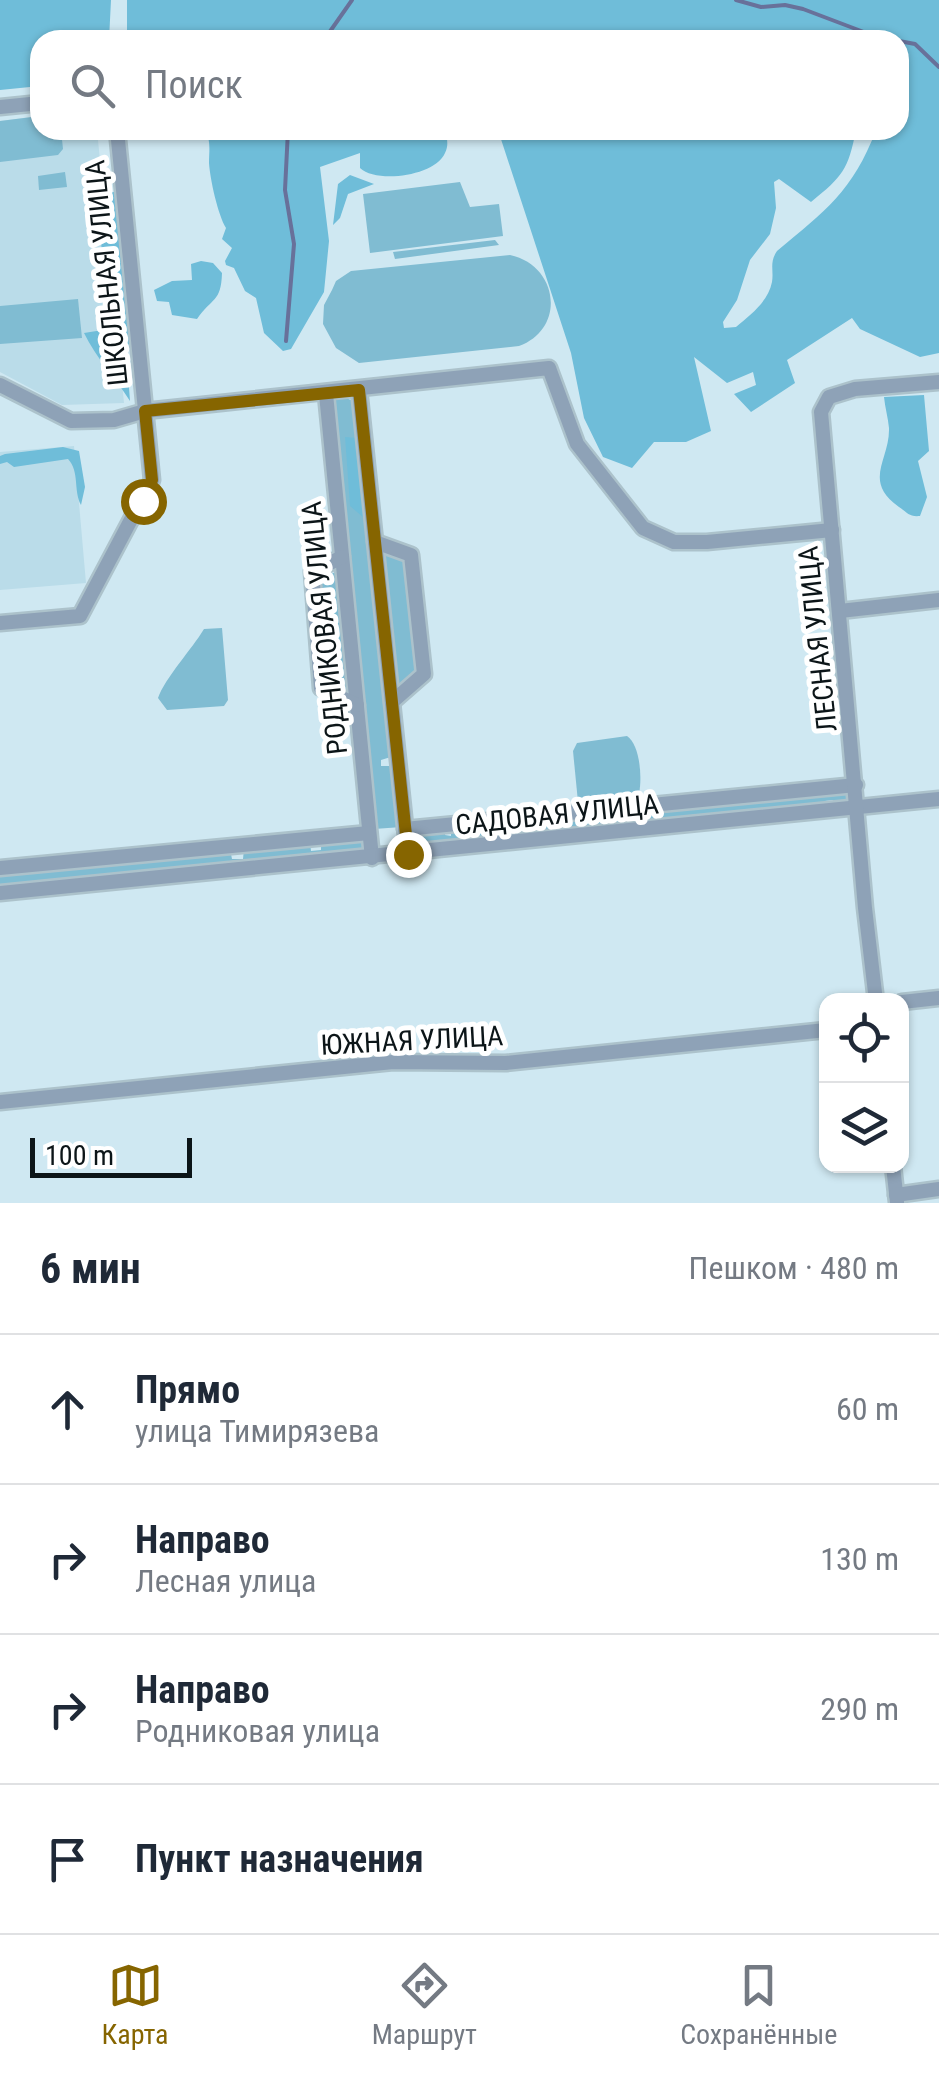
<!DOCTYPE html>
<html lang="ru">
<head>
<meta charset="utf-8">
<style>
	:root { --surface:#fff; --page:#f6f6f7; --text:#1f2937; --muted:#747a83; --line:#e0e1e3; --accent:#866500 }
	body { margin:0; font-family:"Roboto Condensed",sans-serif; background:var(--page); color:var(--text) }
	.controls { position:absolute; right:30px; bottom:30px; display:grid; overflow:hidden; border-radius:20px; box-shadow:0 2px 8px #0004 }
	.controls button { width:90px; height:90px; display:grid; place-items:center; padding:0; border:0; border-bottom:2px solid var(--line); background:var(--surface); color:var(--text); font:50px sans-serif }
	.scale { position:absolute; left:30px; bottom:25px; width:162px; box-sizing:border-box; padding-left:10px; border:5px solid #0c1518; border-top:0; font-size:28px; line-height:35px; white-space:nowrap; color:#0c1518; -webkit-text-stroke:8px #fff; paint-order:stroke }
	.stop { position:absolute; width:30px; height:30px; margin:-22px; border:8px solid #866500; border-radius:50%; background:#fff }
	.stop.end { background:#866500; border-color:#fff; box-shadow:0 2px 10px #0008 }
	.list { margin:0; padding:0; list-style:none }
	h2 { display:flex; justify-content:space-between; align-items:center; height:130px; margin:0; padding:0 40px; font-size:42px }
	h2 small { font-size:32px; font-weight:400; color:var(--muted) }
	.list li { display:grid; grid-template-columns:65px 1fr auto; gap:30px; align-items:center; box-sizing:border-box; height:150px; padding:0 40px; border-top:2px solid var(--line) }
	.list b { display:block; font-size:38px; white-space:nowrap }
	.list p { margin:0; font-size:32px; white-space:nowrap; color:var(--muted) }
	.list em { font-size:32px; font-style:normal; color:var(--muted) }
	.icon { flex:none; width:55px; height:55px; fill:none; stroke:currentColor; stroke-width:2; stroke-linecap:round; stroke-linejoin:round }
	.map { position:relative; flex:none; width:939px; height:1203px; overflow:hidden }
	.search { position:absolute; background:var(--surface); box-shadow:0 2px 8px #0004; left:30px; right:30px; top:30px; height:110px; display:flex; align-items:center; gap:25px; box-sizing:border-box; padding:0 35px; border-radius:30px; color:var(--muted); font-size:38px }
	.sheet { height:730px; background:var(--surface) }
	nav { display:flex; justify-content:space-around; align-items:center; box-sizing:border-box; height:140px; border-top:2px solid var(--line); background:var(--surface); font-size:28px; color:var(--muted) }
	nav a { display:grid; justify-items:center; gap:5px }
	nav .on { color:var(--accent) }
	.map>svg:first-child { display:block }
	.built { fill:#badce9 }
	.green { fill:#80bcd2 }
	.forest { fill:#6fbdd9 }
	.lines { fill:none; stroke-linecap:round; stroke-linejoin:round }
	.stream { stroke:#68719a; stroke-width:4 }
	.minor-casing { stroke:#acc2cb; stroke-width:19 }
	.minor { stroke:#8ea2b7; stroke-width:14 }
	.route { stroke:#866500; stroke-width:12 }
	.labels { text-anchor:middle; stroke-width:10; stroke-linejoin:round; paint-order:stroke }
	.street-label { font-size:28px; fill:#0c1518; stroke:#fff }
</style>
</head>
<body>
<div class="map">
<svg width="939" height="1203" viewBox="0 0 939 1203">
	<rect width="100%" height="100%" fill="#cfe8f2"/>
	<g class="built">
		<polygon points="40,116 40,130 97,130 124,403 62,405 0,372 0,121"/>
		<polygon points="74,446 86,583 0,590 0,452"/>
	</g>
	<g class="green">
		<polygon points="40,116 40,130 61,130 63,149 58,155 0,162 0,121"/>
		<polygon points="65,172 67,187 39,190 38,176"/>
		<polygon points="460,182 470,207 499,204 503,236 370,253 363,194"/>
		<polygon points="495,240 499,245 395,259 393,252"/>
		<path d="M510,255C558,265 567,328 519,346L359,363L336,348L323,324L324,305L332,290L336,281L351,271Z"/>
		<polygon points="78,299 82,338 0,344 0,306"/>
		<polygon points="343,397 351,400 359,411 394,756 381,760 381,766 391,766 396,771 402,827 374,829 330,406 335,398"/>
		<polygon points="382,551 402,555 407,561 418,666 416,674 398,690 393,688"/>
		<polygon points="335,572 341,575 351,694 345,696 326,683 319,581"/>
		<path d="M222,628L228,700L224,706L167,710L158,698C165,678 192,649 204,629Z"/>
		<path d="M627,736C642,746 644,791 635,805L582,809L578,802L573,751L577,743Z"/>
		<polygon points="846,790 852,793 849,802 835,807 833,800 825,801 825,807 414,847 410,835 445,828 445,835 451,836 451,828"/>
		<polygon points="359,837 366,841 367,849 0,889 0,870 230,849 232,859 243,859 244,849 310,842 311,851 321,850 321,841"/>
	</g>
	<g class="forest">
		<polygon points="0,0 111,0 109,40 40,40 40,86 0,90"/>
		<path d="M127,0H939V353L920,357L860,329L852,318L787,360L795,383L751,412L734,394L756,385L753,372L727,383L694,357L711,431L686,442H654L632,468L603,457L584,418L571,353L498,130H856C848,170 843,176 811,202L779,179L774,182L776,208L770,234L750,260L737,300L723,322L724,328L736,327C750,315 768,302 772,282C774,270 769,263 777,251C825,211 853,191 876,130H899V40H127Z"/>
		<path d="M206,130H445C447,138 449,145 445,153C435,176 377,184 360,168V153L320,167L329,241L324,292L291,349L283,351L264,333L256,298L245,291L234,268L226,265L225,261L232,248L222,239L226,228C218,215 210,179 209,163C209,150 211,144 206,130Z"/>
		<polygon points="350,175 374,184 348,194 340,218 333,225 338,184"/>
		<path d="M103,186L108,192H119L133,348L126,347L130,401C115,377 96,358 84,333L109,329L96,187Z"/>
		<path d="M201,261L213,263L222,273C221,303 212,297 197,319L172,315L169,302L157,301L154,290L172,281L192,280L191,264Z"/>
		<path d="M924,395L929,451L918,461L927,497L920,516C909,517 908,513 899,507C862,481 890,460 889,428C888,418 885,407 884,397Z"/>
		<polygon points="345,437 358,438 364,518 350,506"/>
		<path d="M63,447L79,451L85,487L81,505C73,490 80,472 68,459L14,467L7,462L0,464V456L5,454Z"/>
	</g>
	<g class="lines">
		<g class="stream">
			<polyline points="736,0 761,7 785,5 803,9 869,34 896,40"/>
			<polyline points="324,40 352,0"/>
			<polyline points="899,41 915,44 939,67"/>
			<polyline points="286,341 294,244 285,190 288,130"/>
		</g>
		<g class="minor-casing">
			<g id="minor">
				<polyline points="0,107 40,103"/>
				<polyline points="0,385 71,421 114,420 145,411 549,368 577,444 643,528 674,542 707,542 832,530"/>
				<polyline points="359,390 408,855"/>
				<polyline points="326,394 372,858"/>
				<polyline points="375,542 411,555 424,674 392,702"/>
				<polyline points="342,557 312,572 321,688 357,705"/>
				<polyline points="840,611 939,600"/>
				<polyline points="0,623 80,616 152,480 117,130"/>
				<polyline points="405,829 856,785"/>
				<polyline points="0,868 369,833"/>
				<polyline points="0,893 939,799"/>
				<polyline points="876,1001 865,908 821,412 829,397 855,389 939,382"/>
				<polyline points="902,1002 939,998"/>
				<polyline points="0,1102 393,1062 506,1063 826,1030"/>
				<polyline points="893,1166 897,1202"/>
				<polyline points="896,1195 939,1189"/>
			</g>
		</g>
		<use href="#minor" class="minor"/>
	</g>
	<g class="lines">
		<polyline class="route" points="143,501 152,480 145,411 359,390 408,854"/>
	</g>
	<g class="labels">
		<g class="street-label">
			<text transform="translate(106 273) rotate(-96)" y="10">ШКОЛЬНАЯ УЛИЦА</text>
			<text transform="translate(324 628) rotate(-96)" y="10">РОДНИКОВАЯ УЛИЦА</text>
			<text transform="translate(817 639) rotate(-96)" y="10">ЛЕСНАЯ УЛИЦА</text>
			<text transform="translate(557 814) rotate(-6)" y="10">САДОВАЯ УЛИЦА</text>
			<text transform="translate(412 1040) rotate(-3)" y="10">ЮЖНАЯ УЛИЦА</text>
		</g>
	</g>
</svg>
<div class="controls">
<button><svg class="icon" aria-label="locate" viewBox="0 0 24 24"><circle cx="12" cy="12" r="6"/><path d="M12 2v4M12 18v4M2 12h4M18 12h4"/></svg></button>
<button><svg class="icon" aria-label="layers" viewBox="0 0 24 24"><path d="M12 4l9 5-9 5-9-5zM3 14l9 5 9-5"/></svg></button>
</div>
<div class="scale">100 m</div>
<div class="stop" style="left:143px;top:501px"></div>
<div class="stop end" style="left:408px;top:854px"></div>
<div class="search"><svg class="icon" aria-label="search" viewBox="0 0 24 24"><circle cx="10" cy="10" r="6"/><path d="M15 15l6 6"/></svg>Поиск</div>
</div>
<section class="sheet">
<h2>6 мин<small>Пешком · 480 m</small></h2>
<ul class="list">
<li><svg class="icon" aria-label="ahead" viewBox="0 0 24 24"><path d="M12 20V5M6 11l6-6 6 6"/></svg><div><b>Прямо</b><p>улица Тимирязева</p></div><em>60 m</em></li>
<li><svg class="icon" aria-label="right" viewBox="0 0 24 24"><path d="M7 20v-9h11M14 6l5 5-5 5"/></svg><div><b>Направо</b><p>Лесная улица</p></div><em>130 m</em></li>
<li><svg class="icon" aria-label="right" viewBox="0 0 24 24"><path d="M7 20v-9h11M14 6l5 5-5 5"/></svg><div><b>Направо</b><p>Родниковая улица</p></div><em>290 m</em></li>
<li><svg class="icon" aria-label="arrive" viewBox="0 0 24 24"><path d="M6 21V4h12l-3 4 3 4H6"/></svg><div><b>Пункт назначения</b></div></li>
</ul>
</section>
<nav>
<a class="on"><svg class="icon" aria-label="map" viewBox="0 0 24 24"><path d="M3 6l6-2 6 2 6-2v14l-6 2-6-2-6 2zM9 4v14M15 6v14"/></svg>Карта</a>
<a><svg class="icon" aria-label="directions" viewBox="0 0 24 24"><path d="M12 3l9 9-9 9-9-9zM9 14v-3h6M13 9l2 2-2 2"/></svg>Маршрут</a>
<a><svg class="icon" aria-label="saved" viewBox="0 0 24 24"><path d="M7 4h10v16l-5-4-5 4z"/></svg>Сохранённые</a>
</nav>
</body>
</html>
